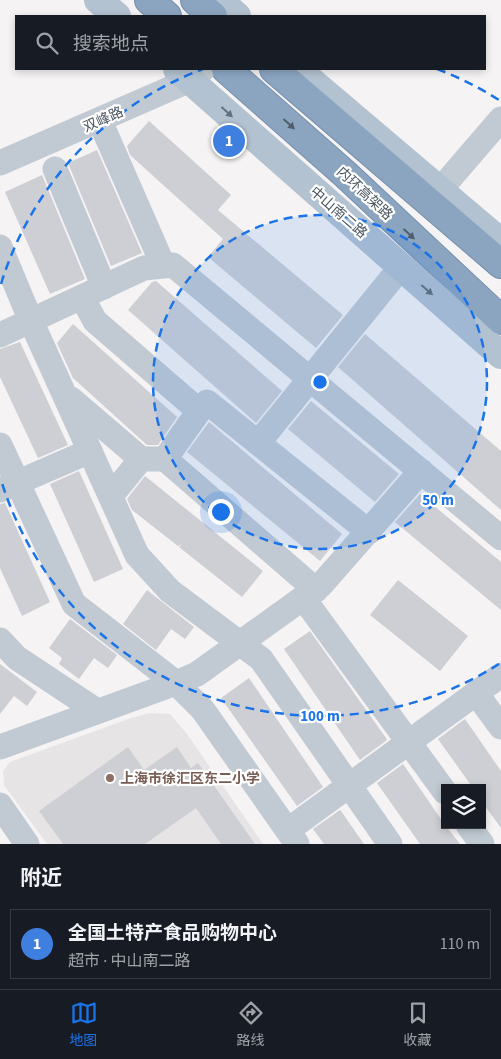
<!DOCTYPE html>
<html lang="zh">
<head>
<meta charset="utf-8">
<style>
	:root { --surface:#171b24; --page:#242831; --text:#f1f3f6; --muted:#9ea1a6; --line:#363941; --accent:#1a73e8 }
	body { margin:0; font-family:"Source Sans 3","Noto Sans SC",sans-serif; background:var(--page); color:var(--text) }
	.controls { position:absolute; right:15px; bottom:15px; display:grid; overflow:hidden; border-radius:0px; box-shadow:0 2px 8px #0003 }
	.controls button { width:45px; height:45px; display:grid; place-items:center; padding:0; border:0; border-bottom:1px solid var(--line); background:var(--surface); color:var(--text); font:25px sans-serif }
	.you { position:absolute; left:220px; top:511px; width:18px; height:18px; margin:-12px; border:4px solid #fff; border-radius:50%; background:#1a73e8; box-shadow:0 0 0 8px #1a73e833 }
	.badge { display:grid; place-items:center; width:32px; height:32px; border-radius:50%; background:var(--accent); color:#fff; font-size:16px; font-weight:700 }
	.pin { position:absolute; translate:-50% -50%; border:2px solid #fff; box-shadow:0 1px 5px #0006 }
	.list { margin:0; padding:0; list-style:none }
	h2 { display:flex; justify-content:space-between; align-items:center; height:65px; margin:0; padding:0 20px; font-size:21px }
	h2 small { font-size:16px; font-weight:400; color:var(--muted) }
	.list li { display:grid; grid-template-columns:32px 1fr auto; gap:15px; align-items:center; box-sizing:border-box; height:70px; margin:0 10px 10px; padding:0 10px; border:1px solid var(--line); border-radius:0px }
	.list b { display:block; font-size:19px; white-space:nowrap }
	.list p { margin:0; font-size:16px; white-space:nowrap; color:var(--muted) }
	.list em { font-size:16px; font-style:normal; color:var(--muted) }
	.icon { flex:none; width:28px; height:28px; fill:none; stroke:currentColor; stroke-width:2; stroke-linecap:round; stroke-linejoin:round }
	.map { position:relative; flex:none; width:501px; height:844px; overflow:hidden }
	.search { position:absolute; background:var(--surface); box-shadow:0 2px 8px #0003; left:15px; right:15px; top:15px; height:55px; display:flex; align-items:center; gap:12px; box-sizing:border-box; padding:0 18px; border-radius:0px; color:var(--muted); font-size:19px }
	.sheet { height:145px; background:var(--surface) }
	nav { display:flex; justify-content:space-around; align-items:center; box-sizing:border-box; height:70px; border-top:1px solid var(--line); background:var(--surface); font-size:14px; color:var(--muted) }
	nav a { display:grid; justify-items:center; gap:2px }
	nav .on { color:var(--accent) }
	.map>svg:first-child { display:block }
	.education { fill:#e6e4e5 }
	.building { fill:#cdcfd5 }
	.lines { fill:none; stroke-linecap:round; stroke-linejoin:round }
	.highway-casing { stroke:#7690ad; stroke-width:30 }
	.minor { stroke:#c1cad2; stroke-width:25 }
	.major { stroke:#b3c2d1; stroke-width:28 }
	.highway { stroke:#8ba5c1; stroke-width:28 }
	.oneway { fill:#64717d }
	.oneway2 { fill:#505e6b }
	.ring { fill:none; stroke:#1a73e8; stroke-width:2.5; stroke-dasharray:9 6 }
	.education-dot { fill:#8d6e63; stroke:#fff; stroke-width:2 }
	.labels { text-anchor:middle; stroke-width:4.5; stroke-linejoin:round; paint-order:stroke }
	.street-label { font-size:14px; fill:#4a5661; stroke:#fff }
	.education-label { font-size:14px; font-weight:bold; fill:#785e54; stroke:#fff; text-anchor:start }
	.centre { fill:#1a73e8; stroke:#fff; stroke-width:2.5 }
	.ring-label { font-size:15px; text-anchor:middle; font-weight:bold; fill:#1a73e8; stroke:#fff; stroke-width:4.5; stroke-linejoin:round; paint-order:stroke }
</style>
</head>
<body>
<div class="map">
<svg width="501" height="844" viewBox="0 0 501 844">
	<rect width="100%" height="100%" fill="#f5f3f3"/>
	<polygon class="education" points="150,713 170,714 187,734 263,844 47,844 4,785 3,771 10,762 131,718"/>
	<g class="building">
		<polygon points="149,121 231,195 218,210 343,315 316,348 208,257 223,239 130,155 127,146"/>
		<polygon points="97,150 142,253 111,266 68,163"/>
		<polygon points="42,175 85,279 50,294 5,192"/>
		<polygon points="156,281 282,391 256,423 128,310 152,282"/>
		<polygon points="73,324 177,417 158,445 147,445 73,378 57,343"/>
		<polygon points="365,334 501,451 501,510 338,367"/>
		<polygon points="20,342 68,445 38,458 0,377 0,349"/>
		<polygon points="311,401 399,474 375,502 288,429"/>
		<polygon points="209,422 342,534 320,561 187,452"/>
		<polygon points="79,471 123,569 94,582 50,484"/>
		<polygon points="145,476 263,571 242,597 179,547 182,544 178,546 132,510 127,499"/>
		<polygon points="420,494 501,562 501,610 395,522"/>
		<polygon points="5,503 50,602 22,616 0,568 0,504"/>
		<polygon points="398,580 468,636 440,671 370,615"/>
		<polygon points="147,590 194,627 185,639 171,629 156,650 123,624"/>
		<polygon points="70,619 117,655 108,668 94,658 79,679 59,664 62,658 49,648"/>
		<polygon points="310,631 386,738 387,740 360,760 284,649"/>
		<polygon points="0,664 37,692 27,706 14,696 0,714"/>
		<polygon points="249,678 323,787 297,806 221,698"/>
		<polygon points="465,719 501,771 501,828 482,802 482,788 473,788 438,739"/>
		<polygon points="128,747 144,770 177,747 191,768 198,763 255,844 221,844 196,808 145,844 63,844 39,811"/>
		<polygon points="403,764 445,825 460,844 420,844 377,783"/>
		<polygon points="340,810 341,811 364,844 324,844 313,829"/>
	</g>
	<g class="lines">
		<g class="highway-casing">
			<g id="highway">
				<polyline points="149,0 167,16"/>
				<polyline points="195,0 213,16"/>
				<polyline points="226,69 345,174 501,320"/>
				<polyline points="274,69 501,264"/>
			</g>
		</g>
		<g class="minor">
			<polyline points="100,121 163,265"/>
			<polyline points="0,163 190,80 203,69"/>
			<polyline points="55,169 104,287"/>
			<polyline points="439,191 501,119"/>
			<polyline points="0,247 31,321 137,555 170,591 261,659 390,844"/>
			<polyline points="82,297 95,321 199,411 207,402 369,532"/>
			<polyline points="0,335 144,268 173,265 501,538"/>
			<polyline points="71,399 141,459 165,459"/>
			<polyline points="199,411 165,459 316,590"/>
			<polyline points="258,443 401,267"/>
			<polyline points="0,445 74,604 176,683 203,710 297,844"/>
			<polyline points="0,490 90,451"/>
			<polyline points="111,496 141,459"/>
			<polyline points="304,599 445,792"/>
			<polyline points="0,640 17,658 97,711"/>
			<polyline points="476,693 501,727"/>
			<polyline points="0,747 176,683 197,674 321,585 421,471"/>
			<polyline points="0,805 27,844"/>
			<polyline points="468,825 482,844"/>
			<polyline points="288,830 501,675"/>
		</g>
		<g class="major">
			<polyline points="98,0 117,16"/>
			<polyline points="219,0 237,16"/>
			<polyline points="177,69 501,355"/>
			<polyline points="297,69 501,242"/>
		</g>
		<use href="#highway" class="highway"/>
	</g>
	<defs><path id="oneway-solid" d="M-6-.8H1V-3.2L6.5 0L1 3.2V.8H-6Z" transform="scale(1.25)"/></defs>
	<g class="oneway">
		<use href="#oneway-solid" transform="translate(227 112) rotate(42)"/>
		<use href="#oneway-solid" transform="translate(427 290) rotate(41)"/>
	</g>
	<g class="oneway2">
		<use href="#oneway-solid" transform="translate(289 124) rotate(42)"/>
		<use href="#oneway-solid" transform="translate(409 234) rotate(43)"/>
	</g>
	<circle cx="320" cy="382" r="167" fill="#1a73e8" fill-opacity=".12"/>
	<g class="ring">
		<circle cx="320" cy="382" r="167"/>
		<path d="M499 664A334 334 0 0 1 1 480M1 284A334 334 0 0 1 203 69M437 69A334 334 0 0 1 499 100"/>
	</g>
	<circle class="education-dot" cx="110" cy="778" r="5"/>
	<g class="labels">
		<g class="street-label">
			<text transform="translate(103 119) rotate(-24)" y="5">双峰路</text>
			<text transform="translate(365 193) rotate(43)" y="5">内环高架路</text>
			<text transform="translate(339 212) rotate(41)" y="5">中山南二路</text>
		</g>
		<g class="education-label">
			<text x="120" y="783">上海市徐汇区东二小学</text>
		</g>
	</g>
	<circle cx="320" cy="382" r="8" class="centre"/>
	<g class="ring-label">
		<text x="438" y="505">50 m</text>
		<text x="320" y="721">100 m</text>
	</g>
</svg>
<div class="controls">
<button><svg class="icon" aria-label="layers" viewBox="0 0 24 24"><path d="M12 4l9 5-9 5-9-5zM3 14l9 5 9-5"/></svg></button>
</div>
<div class="you"></div>
<div class="pin badge" style="left:229px;top:141px;background:#3f7fe0">1</div>
<div class="search"><svg class="icon" aria-label="search" viewBox="0 0 24 24"><circle cx="10" cy="10" r="6"/><path d="M15 15l6 6"/></svg>搜索地点</div>
</div>
<section class="sheet">
<h2>附近<small></small></h2>
<ul class="list">
<li><span class="badge" style="background:#3f7fe0">1</span><div><b>全国土特产食品购物中心</b><p>超市 · 中山南二路</p></div><em>110 m</em></li>
</ul>
</section>
<nav>
<a class="on"><svg class="icon" aria-label="map" viewBox="0 0 24 24"><path d="M3 6l6-2 6 2 6-2v14l-6 2-6-2-6 2zM9 4v14M15 6v14"/></svg>地图</a>
<a><svg class="icon" aria-label="directions" viewBox="0 0 24 24"><path d="M12 3l9 9-9 9-9-9zM9 14v-3h6M13 9l2 2-2 2"/></svg>路线</a>
<a><svg class="icon" aria-label="saved" viewBox="0 0 24 24"><path d="M7 4h10v16l-5-4-5 4z"/></svg>收藏</a>
</nav>
</body>
</html>
